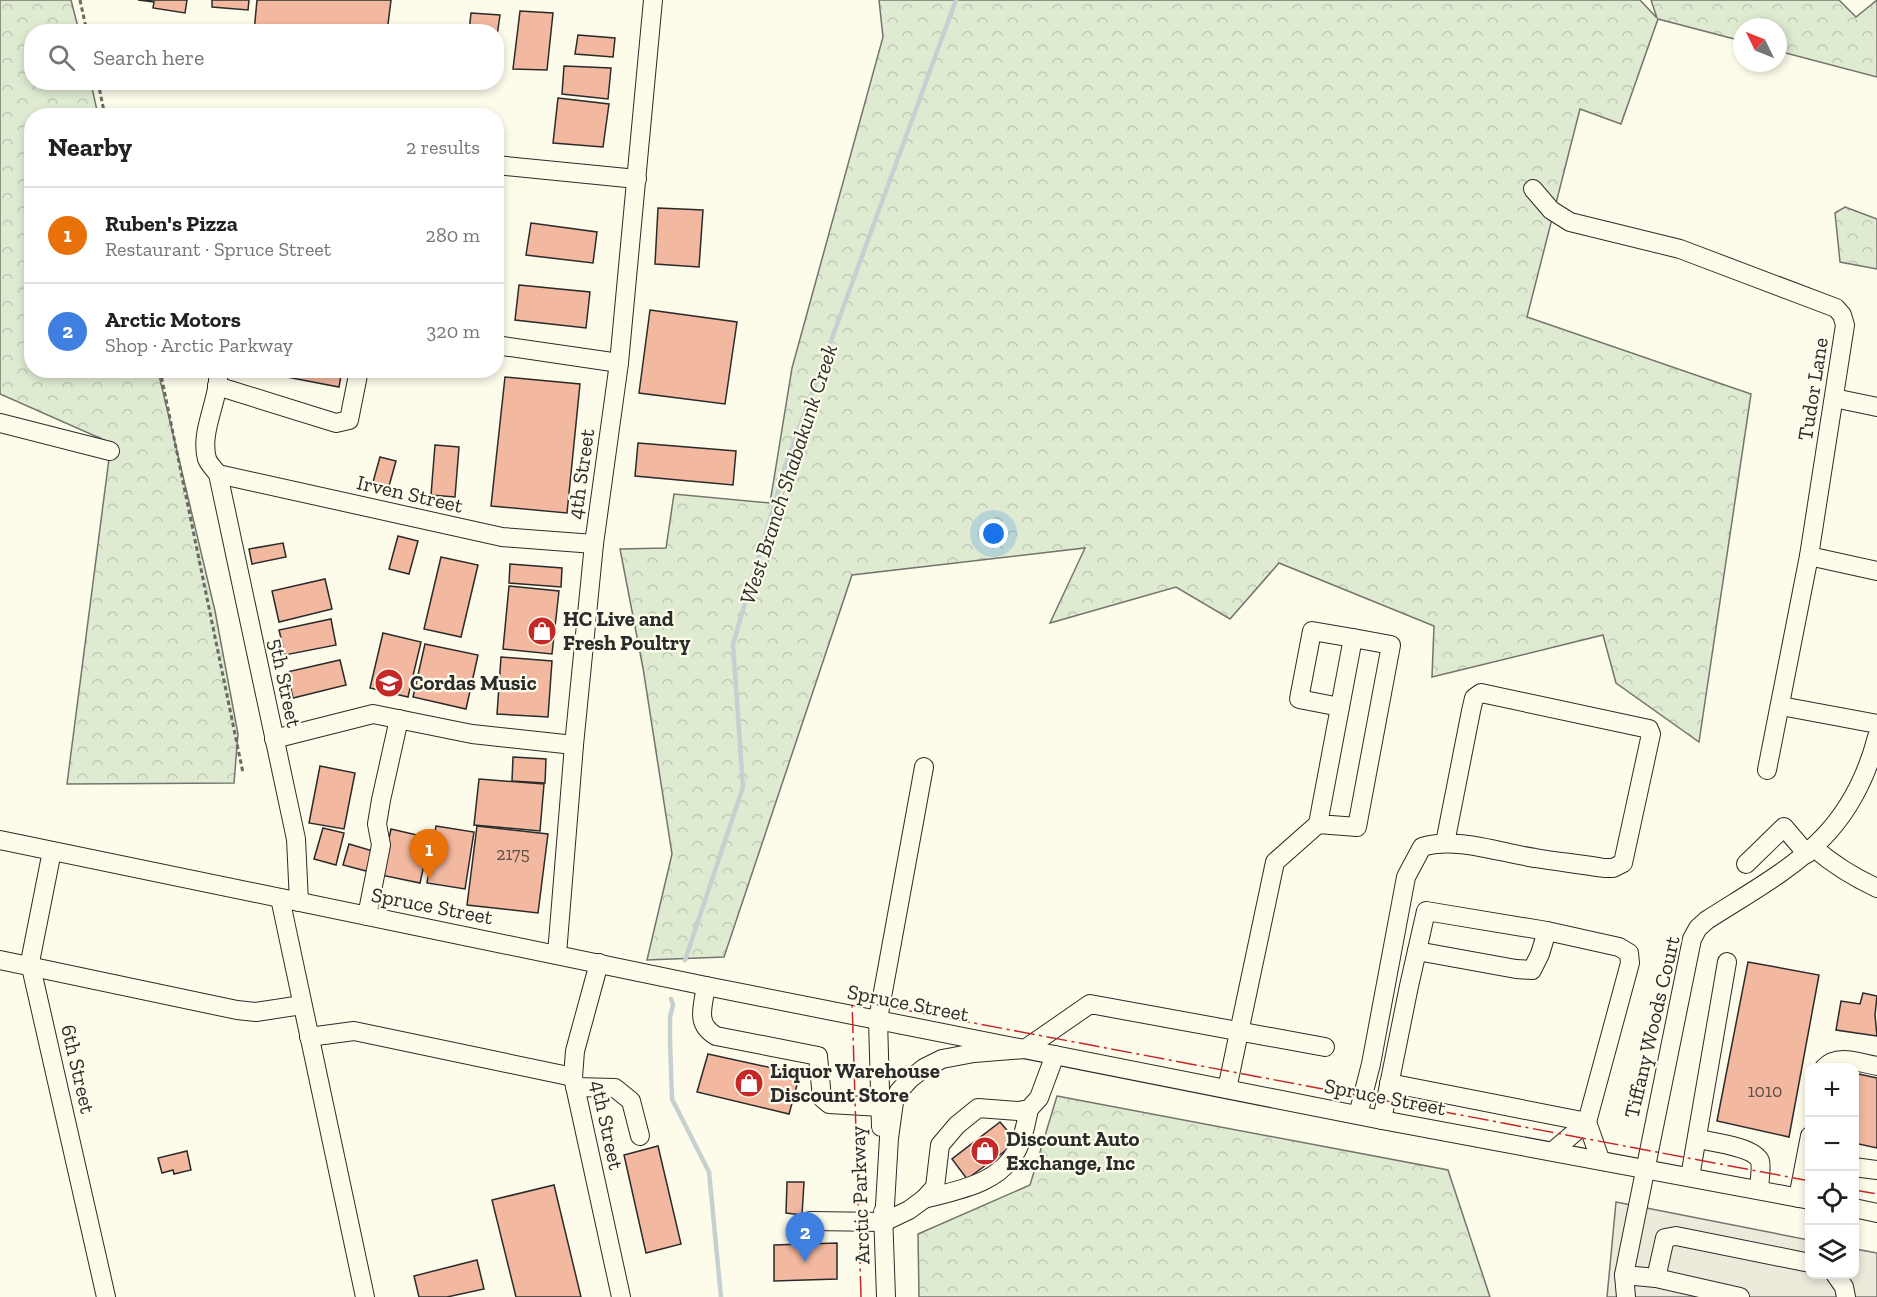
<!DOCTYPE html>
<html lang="en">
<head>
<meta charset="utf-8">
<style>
	:root { --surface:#fff; --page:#f2f2f2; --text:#222; --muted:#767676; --line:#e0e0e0; --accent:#c62828 }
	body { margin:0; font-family:"Zilla Slab",serif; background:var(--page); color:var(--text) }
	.controls { position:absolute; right:18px; bottom:18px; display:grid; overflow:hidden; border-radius:12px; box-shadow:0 3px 9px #0003 }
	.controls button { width:54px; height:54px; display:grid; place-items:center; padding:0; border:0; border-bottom:2px solid var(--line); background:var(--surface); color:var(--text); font:30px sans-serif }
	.compass { position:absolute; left:1733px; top:18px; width:54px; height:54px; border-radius:50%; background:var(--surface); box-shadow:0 3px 9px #0003; rotate:313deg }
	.you { position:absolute; left:994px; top:534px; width:21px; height:21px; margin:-15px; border:4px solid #fff; border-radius:50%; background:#1a73e8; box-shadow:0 0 0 9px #1a73e833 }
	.badge { display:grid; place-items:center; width:39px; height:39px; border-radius:50%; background:var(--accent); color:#fff; font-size:20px; font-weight:700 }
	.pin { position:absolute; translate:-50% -50px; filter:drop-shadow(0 2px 3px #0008) }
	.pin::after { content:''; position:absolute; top:32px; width:21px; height:18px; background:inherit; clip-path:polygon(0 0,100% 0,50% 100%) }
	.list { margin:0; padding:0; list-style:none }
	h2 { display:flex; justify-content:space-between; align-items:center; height:78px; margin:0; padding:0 24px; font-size:26px }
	h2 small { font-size:20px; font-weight:400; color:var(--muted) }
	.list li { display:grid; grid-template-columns:39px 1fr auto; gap:18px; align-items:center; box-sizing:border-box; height:96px; padding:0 24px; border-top:2px solid var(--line) }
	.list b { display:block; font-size:22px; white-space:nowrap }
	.list p { margin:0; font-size:20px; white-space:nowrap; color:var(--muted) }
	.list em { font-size:20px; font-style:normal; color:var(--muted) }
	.icon { flex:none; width:33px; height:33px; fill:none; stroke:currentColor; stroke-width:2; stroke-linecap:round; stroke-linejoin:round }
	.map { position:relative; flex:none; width:1877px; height:1297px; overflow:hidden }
	.search { position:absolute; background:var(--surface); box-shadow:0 3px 9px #0003; left:24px; top:24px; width:480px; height:66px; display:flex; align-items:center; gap:15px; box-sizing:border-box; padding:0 21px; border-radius:24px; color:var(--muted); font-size:22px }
	.panel { position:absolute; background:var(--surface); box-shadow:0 3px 9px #0003; left:24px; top:108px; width:480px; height:270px; border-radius:24px }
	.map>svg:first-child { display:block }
	.forest { fill:url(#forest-crowns); stroke:#74746e; stroke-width:1.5 }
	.parking { fill:#eceadb; stroke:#74746e; stroke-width:1.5 }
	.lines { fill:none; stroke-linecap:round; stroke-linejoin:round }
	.stream { stroke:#c7d0d0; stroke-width:4.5 }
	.building { fill:#f2b8a0; stroke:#2b2b2b; stroke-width:1.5 }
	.minor-casing { stroke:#2b2b2b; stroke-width:20 }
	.path { stroke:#6a6964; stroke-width:3; stroke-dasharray:4.5 3; stroke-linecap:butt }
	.minor { stroke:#fdfbea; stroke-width:18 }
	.power { stroke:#c62828; stroke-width:1.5; stroke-dasharray:21 4.5 3 4.5; stroke-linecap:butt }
	.labels { text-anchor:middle; stroke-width:4.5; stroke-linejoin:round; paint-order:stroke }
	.number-label { font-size:18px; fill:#5d4e48 }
	.street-label { font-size:21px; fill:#2b2b2b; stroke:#fdfbea }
	.poi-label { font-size:21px; font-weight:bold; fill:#2b2b2b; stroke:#fdfbea; text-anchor:start }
	.water-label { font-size:22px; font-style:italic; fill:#2b2b2b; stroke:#fdfbea }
</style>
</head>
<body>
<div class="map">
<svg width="1877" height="1297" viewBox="0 0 1877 1297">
	<defs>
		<pattern id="forest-crowns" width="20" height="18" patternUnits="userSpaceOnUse" patternTransform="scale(1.5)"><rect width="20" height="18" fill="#deebd1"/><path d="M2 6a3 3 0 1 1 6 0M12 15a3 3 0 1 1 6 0" fill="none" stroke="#bfcab4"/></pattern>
	</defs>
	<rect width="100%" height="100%" fill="#fdfbea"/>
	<g class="forest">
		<polygon points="0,0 71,0 79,31 32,32 32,82 91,83 98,115 32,116 32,370 158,371 215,611 238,734 234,783 67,784 111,443 0,394"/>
		<polygon points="879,0 1640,0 1657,18 1651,0 1839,0 1856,17 1877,0 1877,77 1778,51 1778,27 1742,27 1742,41 1658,19 1621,124 1580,109 1527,317 1751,394 1699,742 1616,683 1603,635 1432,677 1434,626 1279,563 1230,619 1176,587 1050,623 1085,548 852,575 724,957 647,960 672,854 643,668 620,549 666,548 674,494 770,503 792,368 883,37"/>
		<polygon points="1845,207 1877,219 1877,269 1840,262 1835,213"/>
		<polygon points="1057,1096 1448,1170 1490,1297 919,1297 918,1234 1030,1185"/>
	</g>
	<polygon class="parking" points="1616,1202 1809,1240 1810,1274 1854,1274 1855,1249 1877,1253 1877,1297 1607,1297"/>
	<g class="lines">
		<g class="stream">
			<polyline points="685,960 743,787 733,644 788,458 956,0"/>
			<polyline points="671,999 673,1005 670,1017 670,1041 672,1099 709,1172 721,1297"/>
		</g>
	</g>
	<g class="building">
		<polygon points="138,0 187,0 185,13 153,8 154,2"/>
		<polygon points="212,0 249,0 248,10 212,7"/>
		<polygon points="257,0 391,0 387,32 254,32"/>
		<polygon points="520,11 553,13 547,70 513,69"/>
		<polygon points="471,13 500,15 496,43 496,32 469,32"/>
		<polygon points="578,35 615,38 613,57 575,54"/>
		<polygon points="564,66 611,68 608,99 562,94"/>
		<polygon points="558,98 609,104 603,147 553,143"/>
		<polygon points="658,208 703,210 699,267 655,264"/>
		<polygon points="531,223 597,232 593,263 526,255"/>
		<polygon points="519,285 590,292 586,328 515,320"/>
		<polygon points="650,310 737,322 725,404 639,393"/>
		<polygon points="277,370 342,370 339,387 276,375"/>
		<polygon points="505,377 580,384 567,513 491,506"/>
		<polygon points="638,443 736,451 733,485 635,476"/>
		<polygon points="435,445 459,447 455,497 431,495"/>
		<polygon points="380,457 396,461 389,486 373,482"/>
		<polygon points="398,536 418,541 409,574 389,569"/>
		<polygon points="283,543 286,557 252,564 249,549"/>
		<polygon points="441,557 478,565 461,637 424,629"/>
		<polygon points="510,564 562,568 561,587 509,583"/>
		<polygon points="325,579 332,609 279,622 272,591"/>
		<polygon points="509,586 559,591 552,654 503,649"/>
		<polygon points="331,619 336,645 285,655 279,630"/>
		<polygon points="383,633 421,642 408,697 370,688"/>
		<polygon points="425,644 478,655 466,709 413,697"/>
		<polygon points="501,657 552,661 548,717 497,714"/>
		<polygon points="340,660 346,685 293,698 287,672"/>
		<polygon points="513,757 546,759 545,783 512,781"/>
		<polygon points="320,766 355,773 344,829 309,823"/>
		<polygon points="479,779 544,784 540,831 474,825"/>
		<polygon points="436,826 474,832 465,889 427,883"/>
		<polygon points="477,826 548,834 538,913 467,905"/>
		<polygon points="323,828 344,833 336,865 314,859"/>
		<polygon points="391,829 430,838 420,883 381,875"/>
		<polygon points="349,844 376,852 370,872 343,865"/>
		<polygon points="1748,962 1819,975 1789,1137 1717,1121"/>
		<polygon points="1863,993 1877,996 1875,1015 1877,1036 1836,1030 1841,1001 1860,1004"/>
		<polygon points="708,1054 800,1074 789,1114 697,1092"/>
		<polygon points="1854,1073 1877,1078 1877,1148 1854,1143"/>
		<polygon points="1000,1122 1017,1142 967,1179 952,1159"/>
		<polygon points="658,1146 681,1244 646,1253 624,1155"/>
		<polygon points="187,1151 191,1170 174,1174 173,1170 162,1173 158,1158"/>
		<polygon points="787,1182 804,1182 802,1215 786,1213"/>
		<polygon points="554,1185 581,1297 516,1297 492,1200"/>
		<polygon points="837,1243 837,1279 774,1281 774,1245"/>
		<polygon points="477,1260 484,1289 447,1297 419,1297 414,1276"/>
	</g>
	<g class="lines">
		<g class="minor-casing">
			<g id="minor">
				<polyline points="496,165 637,179"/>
				<polyline points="1533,189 1551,210 1570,222 1680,249 1836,308 1842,315 1845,325 1809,556 1767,770"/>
				<polyline points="496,345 619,363"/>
				<path d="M218,370C221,398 199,430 207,459C209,464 214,469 218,474L296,839L299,902"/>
				<polyline points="217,386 336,423 349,420 359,370"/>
				<polyline points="1834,398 1877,407"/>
				<polyline points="0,423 110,451"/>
				<polyline points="218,474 502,537 594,544"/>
				<polyline points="1809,556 1877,571"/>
				<polyline points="1781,706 1877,724"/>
				<polyline points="1340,707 1299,699 1312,631 1353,638"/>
				<polyline points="274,739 373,714 472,734 574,745"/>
				<polyline points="0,840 706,986 1382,1120 1810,1200"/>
				<path d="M1814,848C1834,865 1853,877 1877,888"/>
				<polyline points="52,851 31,957 31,967 106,1297"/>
				<polyline points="1746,864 1784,827 1807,854"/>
				<polyline points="280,898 365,1297"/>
				<polyline points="367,916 381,845 377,824 381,800 399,719"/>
				<polyline points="1417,951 1516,969 1532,970 1540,954 1547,931"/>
				<polyline points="557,954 574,745 594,544 619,363 653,0"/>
				<polyline points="0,960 237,1010 256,1012 302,1005"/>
				<polyline points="599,963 575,1051 573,1077 621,1297"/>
				<path d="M706,986C703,1007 695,1024 716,1036L818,1056L822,1098L829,1104L881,1107"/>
				<polyline points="309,1037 354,1031 573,1077"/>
				<path d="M1824,1068C1837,1053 1860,1063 1877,1066"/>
				<polyline points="1389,1083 1587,1122"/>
				<polyline points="575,1087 615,1088 631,1101 640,1136"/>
				<polyline points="1227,1089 1275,862 1318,824 1353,638 1391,645 1357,827 1318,824"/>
				<path d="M1358,1115L1371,1064L1406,877L1422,847C1455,836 1501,853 1535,858C1558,862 1581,864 1604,868H1613L1623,863L1651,734L1649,729L1481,693L1474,698L1471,711L1445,843"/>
				<polyline points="1382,1120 1409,986 1426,911 1547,931 1619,947 1629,953 1630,963 1587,1122 1553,1151"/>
				<polyline points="1587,1122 1600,1159"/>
				<polyline points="881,1127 878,1019 924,767"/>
				<path d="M1698,1139C1712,1142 1754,1147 1760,1161C1762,1169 1759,1181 1759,1190"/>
				<polyline points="1854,1167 1877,1170"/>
				<polyline points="1690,1177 1727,962"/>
				<polyline points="1798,1198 1810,1136"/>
				<path d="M924,1199C958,1190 999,1184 1017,1150C1024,1137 1026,1123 1029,1109"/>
				<polyline points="1854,1208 1877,1213"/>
				<polyline points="883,1212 886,1297"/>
				<polyline points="810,1221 884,1222 909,1210 924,1199 935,1187 940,1145 957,1125 978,1108 1018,1111 1029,1109 1039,1098 1055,1055"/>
				<polyline points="884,1222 889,1138 894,1102 899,1091 910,1079 924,1068 942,1059 974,1053 1025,1049 1090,1004 1325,1047"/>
				<polyline points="1835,1274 1844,1287 1846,1297"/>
				<polyline points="1624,1275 1656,1278 1665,1238 1676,1236 1810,1263"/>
				<polyline points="1656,1278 1740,1297"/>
				<path d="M1626,1297L1624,1275L1692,939L1698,928L1707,920C1790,867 1850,840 1877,737"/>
			</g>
		</g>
		<g class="path">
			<polyline points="80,0 87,32"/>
			<polyline points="98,82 105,116"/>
			<polyline points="160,370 243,773"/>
		</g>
		<use href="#minor" class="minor"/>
		<g class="power">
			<polyline points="1854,1190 1877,1194"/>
			<polyline points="861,1297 852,1000 1810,1181"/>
		</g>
	</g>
	<defs>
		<g id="shop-disc" transform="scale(1.5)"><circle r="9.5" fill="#c62828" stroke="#fdfbea"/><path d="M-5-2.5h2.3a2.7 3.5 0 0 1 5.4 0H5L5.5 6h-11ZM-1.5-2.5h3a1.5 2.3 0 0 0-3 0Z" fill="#fff"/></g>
		<g id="school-disc" transform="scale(1.5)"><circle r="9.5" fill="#c62828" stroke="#fdfbea"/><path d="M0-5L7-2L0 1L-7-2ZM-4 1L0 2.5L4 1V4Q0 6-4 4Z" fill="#fff"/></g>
	</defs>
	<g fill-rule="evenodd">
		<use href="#shop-disc" x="542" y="631"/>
		<use href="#school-disc" x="389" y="683"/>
		<use href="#shop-disc" x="749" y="1083"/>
		<use href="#shop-disc" x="985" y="1151"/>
	</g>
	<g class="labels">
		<g class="number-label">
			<text x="513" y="860">2175</text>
			<text x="1765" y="1097">1010</text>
		</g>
		<g class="street-label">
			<text transform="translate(1813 389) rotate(-81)" y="7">Tudor Lane</text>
			<text transform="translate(581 474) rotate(-82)" y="7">4th Street</text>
			<text transform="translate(410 494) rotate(13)" y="7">Irven Street</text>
			<text transform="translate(285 683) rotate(78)" y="7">5th Street</text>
			<text transform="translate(432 906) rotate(11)" y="7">Spruce Street</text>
			<text transform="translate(908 1003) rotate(11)" y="7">Spruce Street</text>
			<text transform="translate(1652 1027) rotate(-77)" y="7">Tiffany Woods Court</text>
			<text transform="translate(78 1069) rotate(77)" y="7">6th Street</text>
			<text transform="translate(1385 1097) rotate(11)" y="7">Spruce Street</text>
			<text transform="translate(607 1125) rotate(78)" y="7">4th Street</text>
			<text transform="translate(860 1195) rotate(-92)" y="7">Arctic Parkway</text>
		</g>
		<g class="poi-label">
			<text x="563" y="626">HC Live and<tspan x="563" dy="24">Fresh Poultry</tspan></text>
			<text x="410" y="690">Cordas Music</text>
			<text x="770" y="1078">Liquor Warehouse<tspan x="770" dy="24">Discount Store</tspan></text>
			<text x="1006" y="1146">Discount Auto<tspan x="1006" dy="24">Exchange, Inc</tspan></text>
		</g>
		<g class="water-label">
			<text transform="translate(788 474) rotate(-72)" y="8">West Branch Shabakunk Creek</text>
		</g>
	</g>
</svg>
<div class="controls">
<button>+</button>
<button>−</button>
<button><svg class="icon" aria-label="locate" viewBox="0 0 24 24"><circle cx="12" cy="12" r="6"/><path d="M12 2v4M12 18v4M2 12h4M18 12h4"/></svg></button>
<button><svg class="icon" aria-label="layers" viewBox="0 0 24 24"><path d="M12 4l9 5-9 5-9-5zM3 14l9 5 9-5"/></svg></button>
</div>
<svg class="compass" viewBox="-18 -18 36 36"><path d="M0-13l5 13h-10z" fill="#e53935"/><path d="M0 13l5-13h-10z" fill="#767676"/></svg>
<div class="you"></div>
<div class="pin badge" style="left:429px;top:879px;background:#e8710a">1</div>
<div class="pin badge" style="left:805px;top:1262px;background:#3f7fe0">2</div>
<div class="search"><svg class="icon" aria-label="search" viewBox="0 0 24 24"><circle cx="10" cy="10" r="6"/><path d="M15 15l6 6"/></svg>Search here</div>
<section class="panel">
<h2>Nearby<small>2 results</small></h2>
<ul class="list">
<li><span class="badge" style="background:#e8710a">1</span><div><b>Ruben's Pizza</b><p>Restaurant · Spruce Street</p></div><em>280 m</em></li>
<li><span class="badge" style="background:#3f7fe0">2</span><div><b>Arctic Motors</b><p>Shop · Arctic Parkway</p></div><em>320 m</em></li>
</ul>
</section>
</div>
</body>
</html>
